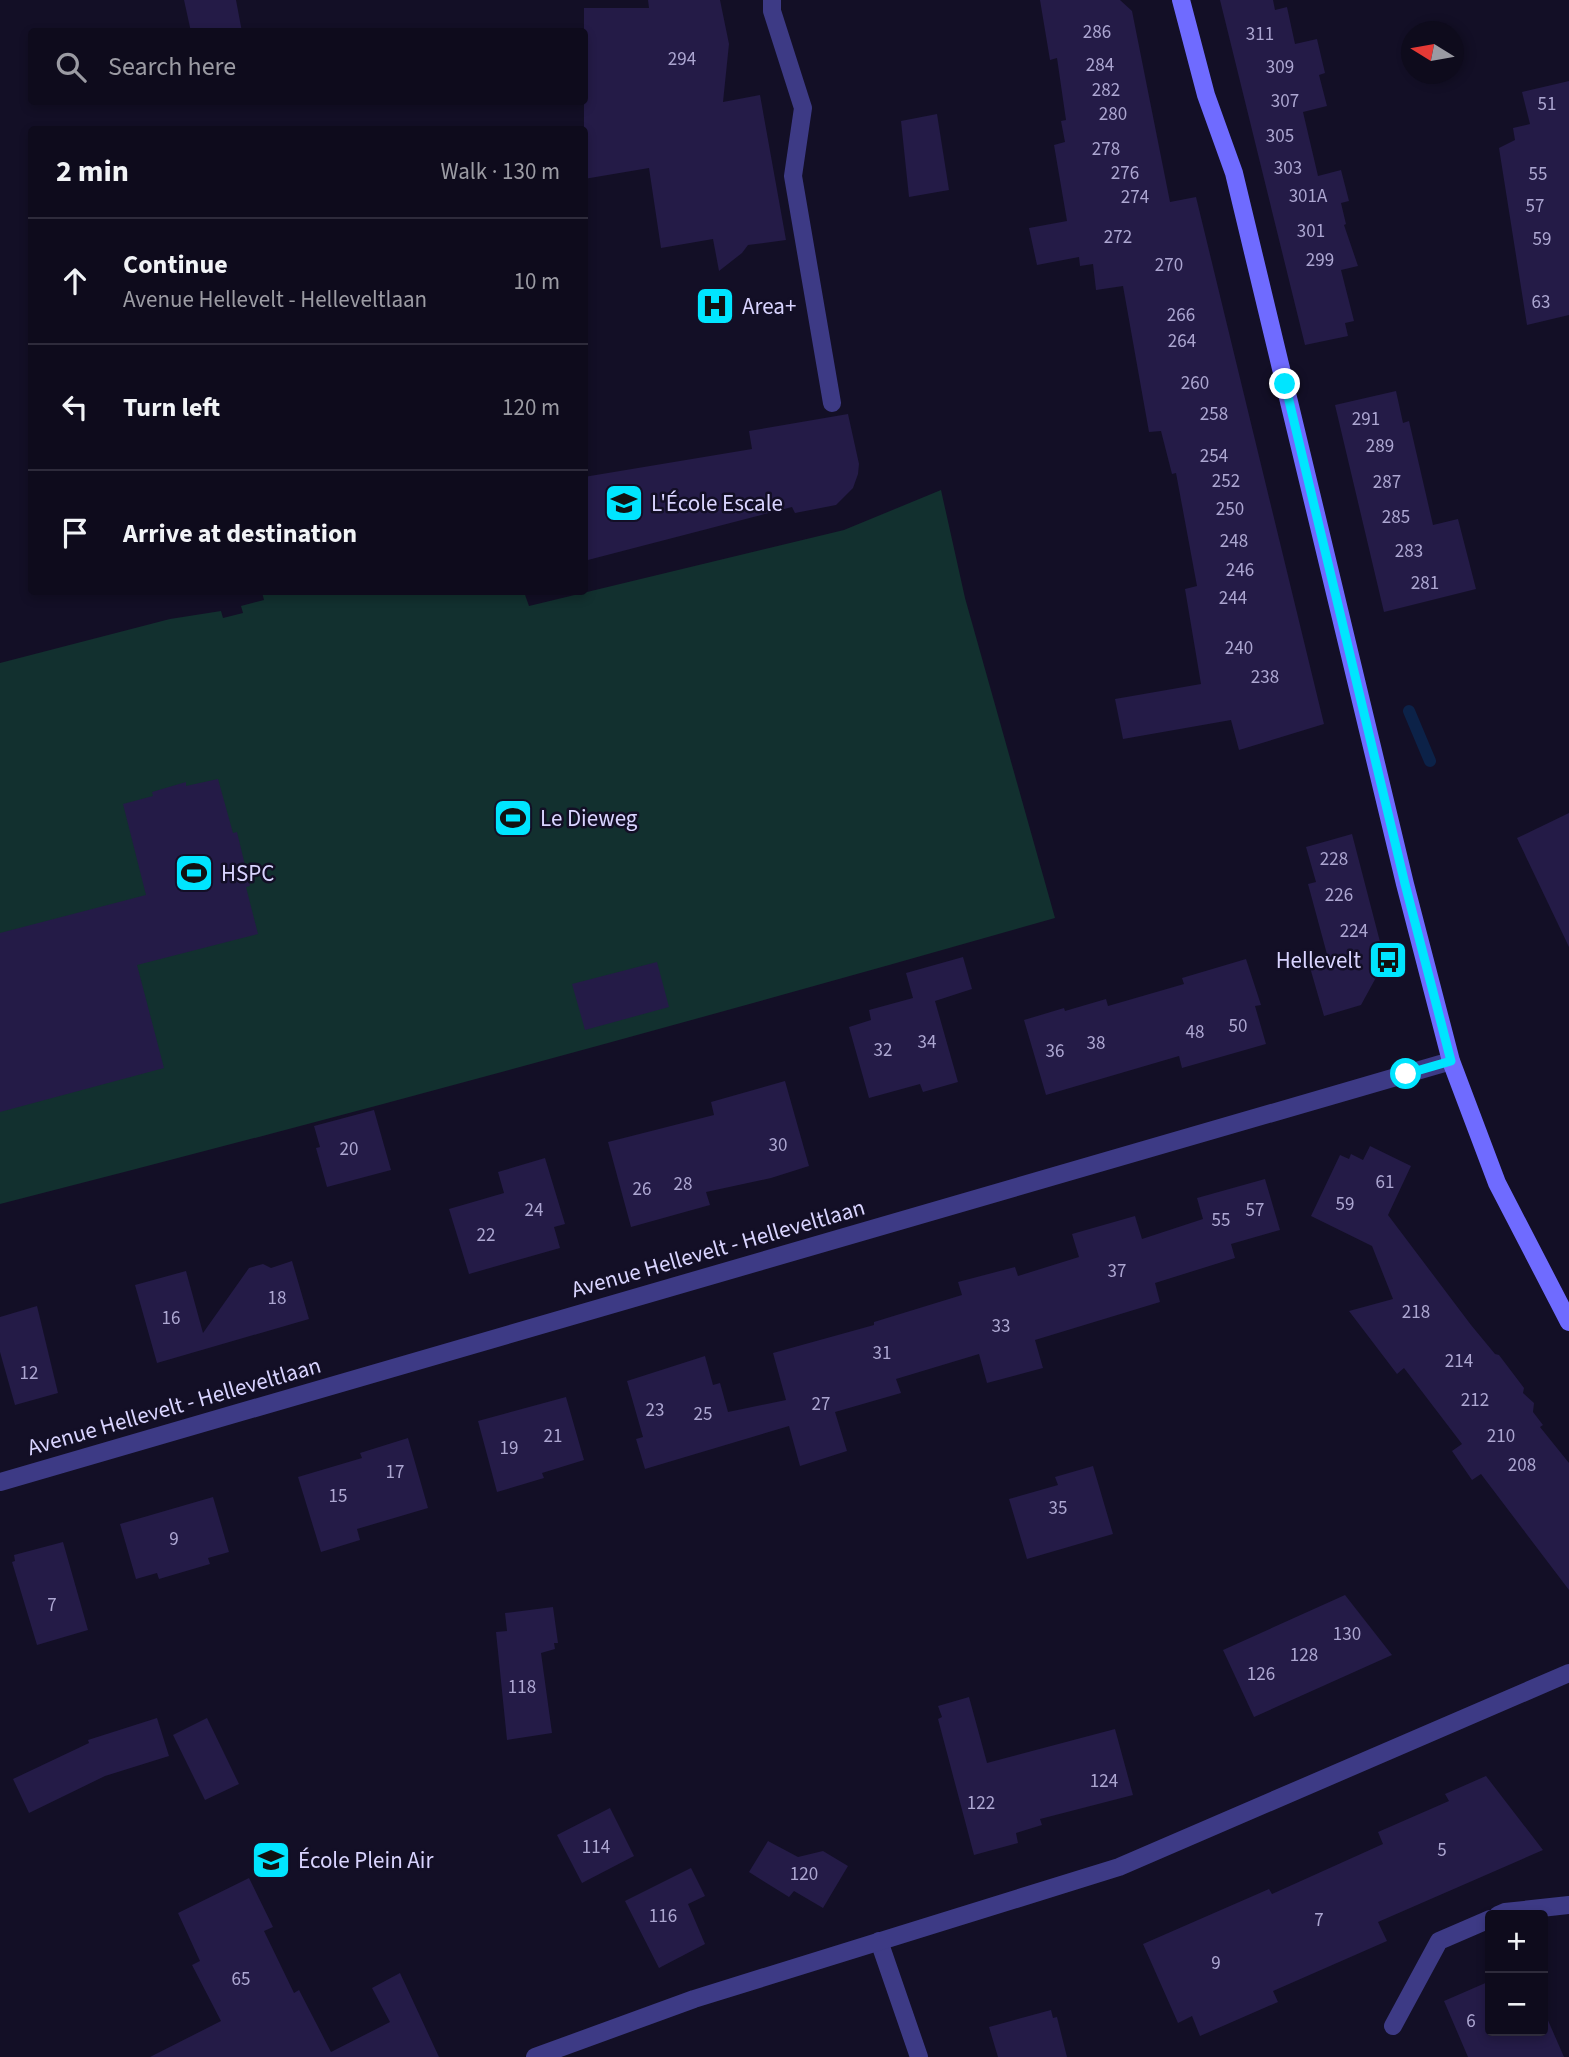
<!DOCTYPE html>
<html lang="en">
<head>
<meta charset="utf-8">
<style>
	:root { --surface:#0e0b1c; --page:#1c1929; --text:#f1f3f6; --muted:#9b9ba3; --line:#2e2b3b }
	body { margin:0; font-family:"Source Sans 3",sans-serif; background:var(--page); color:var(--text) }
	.controls { position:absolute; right:21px; bottom:21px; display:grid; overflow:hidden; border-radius:7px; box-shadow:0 4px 10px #0003 }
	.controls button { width:63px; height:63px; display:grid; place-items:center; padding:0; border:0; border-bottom:2px solid var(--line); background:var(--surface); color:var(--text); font:35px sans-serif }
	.compass { position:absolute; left:1401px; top:21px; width:63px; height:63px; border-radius:50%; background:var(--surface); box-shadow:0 4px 10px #0003; rotate:281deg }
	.stop { position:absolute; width:21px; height:21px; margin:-16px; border:5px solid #00e5ff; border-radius:50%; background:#fff }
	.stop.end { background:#00e5ff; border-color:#fff; box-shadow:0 2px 7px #0008 }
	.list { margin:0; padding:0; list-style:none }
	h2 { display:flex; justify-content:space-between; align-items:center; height:91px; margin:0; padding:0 28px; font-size:30px }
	h2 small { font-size:23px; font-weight:400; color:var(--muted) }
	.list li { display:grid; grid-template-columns:46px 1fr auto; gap:21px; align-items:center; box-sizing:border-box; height:126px; padding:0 28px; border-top:2px solid var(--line) }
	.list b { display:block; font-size:26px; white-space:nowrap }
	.list p { margin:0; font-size:23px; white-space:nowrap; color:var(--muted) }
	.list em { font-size:23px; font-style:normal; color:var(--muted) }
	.icon { flex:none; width:38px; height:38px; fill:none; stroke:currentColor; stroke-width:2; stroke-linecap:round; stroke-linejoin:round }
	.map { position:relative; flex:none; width:1569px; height:2057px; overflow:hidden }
	.search { position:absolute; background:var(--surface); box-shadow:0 4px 10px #0003; left:28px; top:28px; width:560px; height:77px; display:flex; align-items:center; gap:18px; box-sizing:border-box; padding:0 24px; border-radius:7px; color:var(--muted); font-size:26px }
	.panel { position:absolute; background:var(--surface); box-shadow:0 4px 10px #0003; left:28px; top:126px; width:560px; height:469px; border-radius:7px }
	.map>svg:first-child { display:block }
	.green { fill:#12302f }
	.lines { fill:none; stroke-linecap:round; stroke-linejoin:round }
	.stream { stroke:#0c2248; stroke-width:12 }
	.building { fill:#241b47 }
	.service { stroke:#3d3a85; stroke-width:18 }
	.minor { stroke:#3d3a85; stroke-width:18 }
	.secondary { stroke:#6f6bff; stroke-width:18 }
	.route { stroke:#00e5ff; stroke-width:9 }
	.labels { text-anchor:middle; stroke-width:5; stroke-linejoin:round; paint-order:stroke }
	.number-label { font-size:19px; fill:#aca6d1 }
	.poi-label { font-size:23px; fill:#d9d4ff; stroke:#130f26; text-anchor:start }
	.street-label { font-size:23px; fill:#d9d4ff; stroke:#130f26 }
</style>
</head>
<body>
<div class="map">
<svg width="1569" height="2057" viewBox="0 0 1569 2057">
	<rect width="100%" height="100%" fill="#130f26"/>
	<path class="green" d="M941,490L965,598L1055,918C704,1018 353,1114 0,1204V663L170,619L221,611L223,618L243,613L241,606L264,600L262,592H524L529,606L844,530Z"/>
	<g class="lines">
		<polyline class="stream" points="1409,711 1430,761"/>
	</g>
	<g class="building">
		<polygon points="184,0 236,0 242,32 191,32"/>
		<polygon points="648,0 720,0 729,44 723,102 760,95 786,240 748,245 742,253 719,271 713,239 661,248 649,168 584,179 584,8 649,8"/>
		<polygon points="1040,0 1120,0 1132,11 1170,202 1196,197 1324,724 1239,750 1231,720 1123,739 1115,699 1201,684 1185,589 1197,586 1176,473 1172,474 1161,431 1149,432 1123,286 1096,290 1093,264 1080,266 1079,257 1037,265 1029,228 1067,221 1054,145 1065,142 1061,121 1066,120 1057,58 1050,60"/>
		<polygon points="1220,0 1273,0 1275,10 1287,7 1295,44 1317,39 1325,73 1319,75 1327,106 1303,112 1318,176 1341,170 1349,201 1341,203 1346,224 1344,225 1358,266 1341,270 1354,321 1345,323 1348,336 1305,345"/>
		<polygon points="1569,81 1569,315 1527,325 1499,148 1515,140 1513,128 1530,124 1522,92"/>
		<polygon points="937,114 949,190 909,197 901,121"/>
		<polygon points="1396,391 1403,423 1409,421 1433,525 1458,519 1476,589 1384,612 1335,405"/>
		<polygon points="848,414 859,464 858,474 853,488 836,505 795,513 792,507 584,561 584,477 752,449 749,431"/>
		<polygon points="218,779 233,833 237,832 250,886 246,887 258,934 137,965 164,1068 0,1112 0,933 146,895 123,804 153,796 152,792 186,782 186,786"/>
		<polygon points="1569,813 1569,947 1517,838"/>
		<polygon points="1352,834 1385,961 1361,1005 1324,1016 1309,964 1328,958 1308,884 1316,882 1306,847"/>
		<polygon points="963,957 972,989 935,1001 958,1082 923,1092 920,1084 869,1098 849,1027 871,1020 869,1010 913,998 906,973"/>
		<polygon points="1246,959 1261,1005 1255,1006 1266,1044 1182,1068 1179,1056 1046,1095 1024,1020 1064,1008 1065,1011 1106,999 1108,1006 1184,984 1182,978"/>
		<polygon points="657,962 669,1007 585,1030 572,984"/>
		<polygon points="785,1081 809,1166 771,1178 706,1192 710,1205 631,1227 608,1142 714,1115 711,1102"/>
		<polygon points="374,1110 391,1170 327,1187 316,1148 320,1147 314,1126"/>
		<polygon points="1370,1146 1411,1166 1388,1215 1471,1325 1495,1354 1499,1355 1524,1388 1523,1393 1534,1403 1533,1412 1543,1425 1540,1427 1569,1463 1569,1590 1481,1474 1472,1480 1452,1451 1462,1444 1404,1368 1397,1374 1349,1311 1393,1299 1372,1246 1311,1216 1340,1155 1349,1159 1351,1154 1363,1160"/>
		<polygon points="545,1158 565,1224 554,1227 560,1248 469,1274 449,1209 504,1193 498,1172"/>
		<polygon points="1265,1179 1280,1230 1231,1244 1235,1258 1155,1283 1160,1302 1035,1340 1043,1368 987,1383 979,1354 896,1379 901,1393 835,1412 847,1451 800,1466 789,1426 645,1469 636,1439 643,1437 627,1381 705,1356 713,1385 720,1383 728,1412 786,1400 773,1353 874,1325 874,1322 962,1295 958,1282 1015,1267 1018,1276 1079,1257 1072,1234 1135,1216 1142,1239 1203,1219 1197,1198"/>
		<polygon points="292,1261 309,1319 157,1363 135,1285 186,1271 203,1333 249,1268 263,1264 271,1268"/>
		<polygon points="37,1306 58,1393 15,1405 0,1352 0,1317"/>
		<polygon points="566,1397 584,1460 542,1473 544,1478 497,1492 478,1421"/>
		<polygon points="408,1438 428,1508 357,1529 360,1540 321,1552 298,1477 362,1458 360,1453"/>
		<polygon points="1093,1466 1113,1534 1027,1559 1009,1499 1058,1485 1055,1477"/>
		<polygon points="213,1497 229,1552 208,1558 210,1564 159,1579 157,1573 136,1579 120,1524"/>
		<polygon points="63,1542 88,1630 37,1645 12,1562 15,1561 14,1555"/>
		<polygon points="1345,1595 1392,1655 1254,1717 1223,1650"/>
		<polygon points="553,1607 558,1643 554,1643 555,1649 541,1653 552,1733 507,1740 496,1632 507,1631 505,1613"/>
		<polygon points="969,1697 987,1763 1115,1729 1133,1795 1040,1819 1042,1825 1016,1833 1018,1843 974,1855 938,1719 942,1717 938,1706"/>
		<polygon points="157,1718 169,1756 105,1776 29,1813 13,1779 89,1743 88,1740"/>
		<polygon points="207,1718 239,1784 205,1800 173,1735"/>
		<polygon points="1486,1776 1543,1850 1378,1922 1387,1941 1273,1991 1278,2002 1200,2036 1192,2016 1178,2023 1143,1944 1269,1889 1272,1894 1383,1844 1378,1832 1449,1801 1445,1794"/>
		<polygon points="610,1808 634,1856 582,1883 557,1835"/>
		<polygon points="768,1841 798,1857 823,1851 848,1866 823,1908 794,1891 789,1897 749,1872"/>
		<polygon points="691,1868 705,1896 688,1904 705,1944 659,1968 625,1901"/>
		<polygon points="249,1878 273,1927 264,1931 294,1993 299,1990 331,2052 390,2022 372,1988 400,1973 439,2057 150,2057 221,2021 192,1965 200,1961 178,1913"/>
		<polygon points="1490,1981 1490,2031 1543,2031 1543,2009 1564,2057 1468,2057 1444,2001"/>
		<polygon points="1051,2010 1053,2018 1057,2017 1067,2057 998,2057 989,2027"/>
	</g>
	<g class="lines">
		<g class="service">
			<polyline points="772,0 772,11 803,108 793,176 832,403"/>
			<polyline points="879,1941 919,2057"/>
		</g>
		<g class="minor">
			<polyline points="0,1482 1451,1061"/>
			<polyline points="1498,1915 1505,1912 1569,1905"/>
			<polyline points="1393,2026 1439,1941 1490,1919"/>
			<polyline points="535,2057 694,1999 1119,1867 1569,1673"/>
		</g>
		<polyline class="secondary" points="1181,0 1206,95 1234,173 1405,884 1451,1061 1497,1183 1569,1322"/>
	</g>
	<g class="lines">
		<polyline class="route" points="1285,384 1405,884 1451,1061 1406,1074"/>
	</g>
	<defs>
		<g id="hospital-square" transform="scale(2.0125)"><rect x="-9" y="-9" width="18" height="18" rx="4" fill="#00e5ff" stroke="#130f26"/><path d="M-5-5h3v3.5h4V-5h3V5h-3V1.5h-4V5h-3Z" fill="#111"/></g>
		<g id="school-square" transform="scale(2.0125)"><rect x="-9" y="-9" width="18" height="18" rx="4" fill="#00e5ff" stroke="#130f26"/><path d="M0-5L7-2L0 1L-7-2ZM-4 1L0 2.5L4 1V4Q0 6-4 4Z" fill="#111"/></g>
		<g id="stadium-square" transform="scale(2.0125)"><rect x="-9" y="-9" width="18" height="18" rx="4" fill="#00e5ff" stroke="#130f26"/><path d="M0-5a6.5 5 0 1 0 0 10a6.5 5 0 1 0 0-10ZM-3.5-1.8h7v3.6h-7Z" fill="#111"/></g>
		<g id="bus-square" transform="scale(2.0125)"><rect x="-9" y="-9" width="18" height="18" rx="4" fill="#00e5ff" stroke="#130f26"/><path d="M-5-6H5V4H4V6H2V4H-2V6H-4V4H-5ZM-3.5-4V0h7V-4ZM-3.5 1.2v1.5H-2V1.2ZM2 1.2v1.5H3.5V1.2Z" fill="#111"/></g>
	</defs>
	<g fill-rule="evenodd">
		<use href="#hospital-square" x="715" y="306"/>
		<use href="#school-square" x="624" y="503"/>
		<use href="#stadium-square" x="513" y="818"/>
		<use href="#stadium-square" x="194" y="873"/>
		<use href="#bus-square" x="1388" y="960"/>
		<use href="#school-square" x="271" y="1860"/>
	</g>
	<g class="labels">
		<g class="number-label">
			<text x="1097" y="38">286</text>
			<text x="1260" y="40">311</text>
			<text x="682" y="65">294</text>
			<text x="1100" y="71">284</text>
			<text x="1280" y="73">309</text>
			<text x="1106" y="96">282</text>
			<text x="1285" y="107">307</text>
			<text x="1547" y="110">51</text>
			<text x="1113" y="120">280</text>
			<text x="1280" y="142">305</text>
			<text x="1106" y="155">278</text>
			<text x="1288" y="174">303</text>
			<text x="1125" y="179">276</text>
			<text x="1538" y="180">55</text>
			<text x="1308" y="202">301A</text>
			<text x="1135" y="203">274</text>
			<text x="1535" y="212">57</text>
			<text x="1311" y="237">301</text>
			<text x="1118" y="243">272</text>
			<text x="1542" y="245">59</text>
			<text x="1320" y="266">299</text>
			<text x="1169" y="271">270</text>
			<text x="1541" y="308">63</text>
			<text x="1181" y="321">266</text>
			<text x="1182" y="347">264</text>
			<text x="1195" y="389">260</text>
			<text x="1214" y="420">258</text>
			<text x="1366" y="425">291</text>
			<text x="1380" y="452">289</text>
			<text x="1214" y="462">254</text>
			<text x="1226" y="487">252</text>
			<text x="1387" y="488">287</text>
			<text x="1230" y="515">250</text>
			<text x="1396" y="523">285</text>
			<text x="1234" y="547">248</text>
			<text x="1409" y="557">283</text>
			<text x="1240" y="576">246</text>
			<text x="1425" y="589">281</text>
			<text x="1233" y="604">244</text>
			<text x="1239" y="654">240</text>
			<text x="1265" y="683">238</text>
			<text x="1334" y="865">228</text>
			<text x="1339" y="901">226</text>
			<text x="1354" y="937">224</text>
			<text x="1238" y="1032">50</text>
			<text x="1195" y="1038">48</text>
			<text x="927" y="1048">34</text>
			<text x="1096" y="1049">38</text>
			<text x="883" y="1056">32</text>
			<text x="1055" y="1057">36</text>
			<text x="778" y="1151">30</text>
			<text x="349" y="1155">20</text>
			<text x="1385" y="1188">61</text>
			<text x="683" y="1190">28</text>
			<text x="642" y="1195">26</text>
			<text x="1345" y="1210">59</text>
			<text x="534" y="1216">24</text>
			<text x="1255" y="1216">57</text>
			<text x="1221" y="1226">55</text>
			<text x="486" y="1241">22</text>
			<text x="1117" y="1277">37</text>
			<text x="277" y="1304">18</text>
			<text x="1416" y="1318">218</text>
			<text x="171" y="1324">16</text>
			<text x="1001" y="1332">33</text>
			<text x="882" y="1359">31</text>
			<text x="1459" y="1367">214</text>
			<text x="29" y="1379">12</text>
			<text x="1475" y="1406">212</text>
			<text x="821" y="1410">27</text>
			<text x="655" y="1416">23</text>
			<text x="703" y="1420">25</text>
			<text x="553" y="1442">21</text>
			<text x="1501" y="1442">210</text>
			<text x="509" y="1454">19</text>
			<text x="1522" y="1471">208</text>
			<text x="395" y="1478">17</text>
			<text x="338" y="1502">15</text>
			<text x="1058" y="1514">35</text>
			<text x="174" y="1545">9</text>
			<text x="52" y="1611">7</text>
			<text x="1347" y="1640">130</text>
			<text x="1304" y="1661">128</text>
			<text x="1261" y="1680">126</text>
			<text x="522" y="1693">118</text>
			<text x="1104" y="1787">124</text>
			<text x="981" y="1809">122</text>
			<text x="596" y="1853">114</text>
			<text x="1442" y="1856">5</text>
			<text x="804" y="1880">120</text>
			<text x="663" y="1922">116</text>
			<text x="1319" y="1926">7</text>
			<text x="1216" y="1969">9</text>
			<text x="241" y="1985">65</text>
			<text x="1471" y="2027">6</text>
		</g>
		<g class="poi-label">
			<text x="742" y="314">Area+</text>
			<text x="651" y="511">L'École Escale</text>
			<text x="540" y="826">Le Dieweg</text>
			<text x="221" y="881">HSPC</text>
			<text x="1361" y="968" text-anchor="end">Hellevelt</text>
			<text x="298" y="1868">École Plein Air</text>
		</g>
		<g class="street-label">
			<text transform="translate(718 1248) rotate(-16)" y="8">Avenue Hellevelt - Helleveltlaan</text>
			<text transform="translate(174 1406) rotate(-16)" y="8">Avenue Hellevelt - Helleveltlaan</text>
		</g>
	</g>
</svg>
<div class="controls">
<button>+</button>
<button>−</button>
</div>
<svg class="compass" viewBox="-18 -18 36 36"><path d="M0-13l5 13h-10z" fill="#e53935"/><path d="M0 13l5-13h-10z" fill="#9b9ba3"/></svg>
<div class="stop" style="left:1406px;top:1074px"></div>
<div class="stop end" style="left:1285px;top:384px"></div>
<div class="search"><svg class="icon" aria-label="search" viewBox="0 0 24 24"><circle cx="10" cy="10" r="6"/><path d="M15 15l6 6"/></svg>Search here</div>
<section class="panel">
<h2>2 min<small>Walk · 130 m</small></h2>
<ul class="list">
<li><svg class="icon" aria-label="ahead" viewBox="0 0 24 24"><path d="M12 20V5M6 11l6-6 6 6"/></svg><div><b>Continue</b><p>Avenue Hellevelt - Helleveltlaan</p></div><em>10 m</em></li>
<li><svg class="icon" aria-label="left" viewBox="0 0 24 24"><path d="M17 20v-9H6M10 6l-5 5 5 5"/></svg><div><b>Turn left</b></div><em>120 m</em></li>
<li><svg class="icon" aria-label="arrive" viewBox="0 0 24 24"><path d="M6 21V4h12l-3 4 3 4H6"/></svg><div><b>Arrive at destination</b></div></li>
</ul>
</section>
</div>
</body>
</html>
